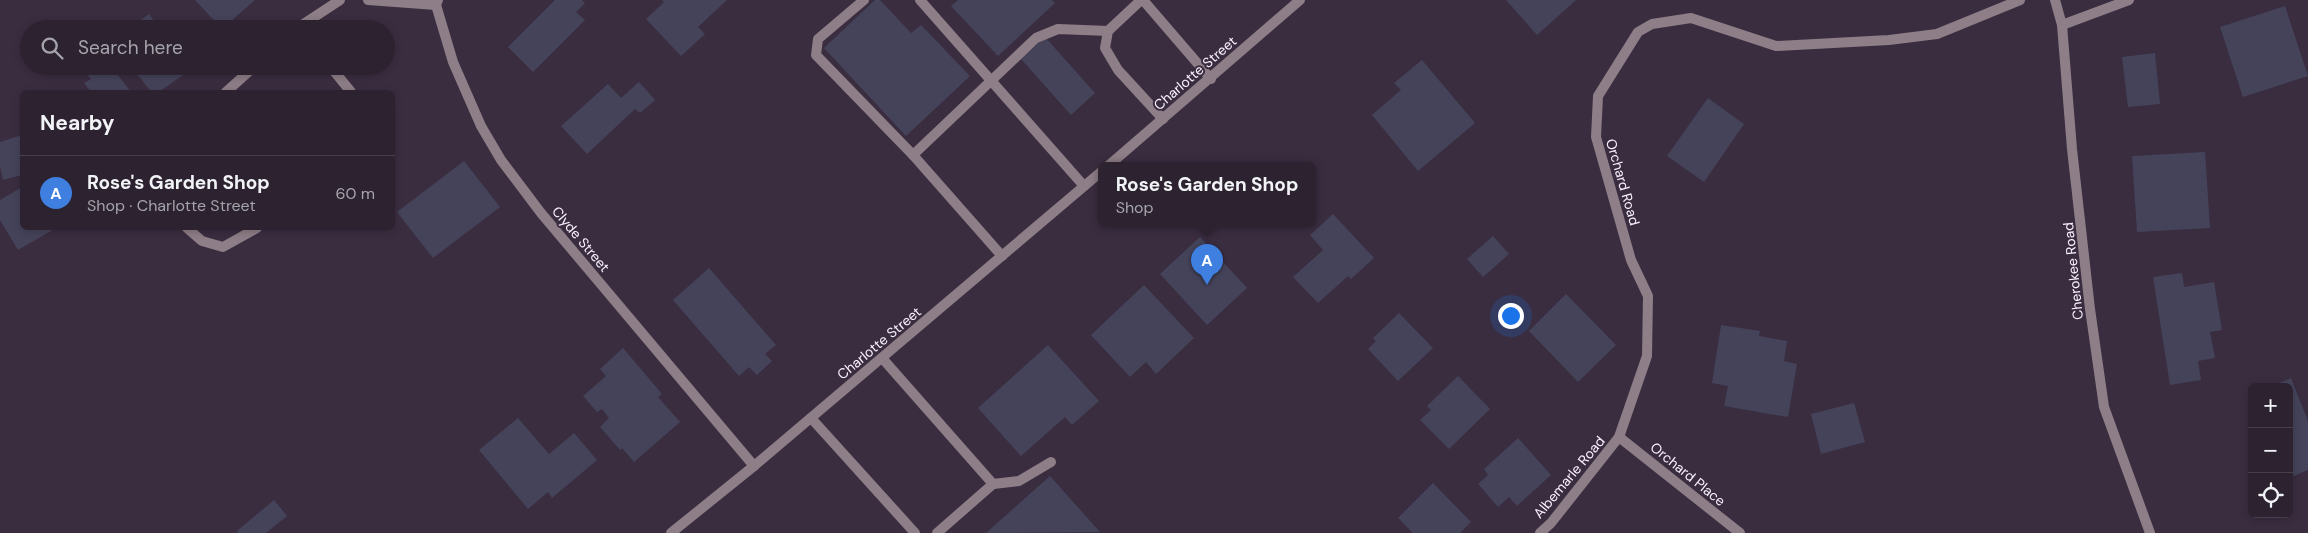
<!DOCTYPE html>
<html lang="en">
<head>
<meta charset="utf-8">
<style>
	:root { --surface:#2c2230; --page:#382f3c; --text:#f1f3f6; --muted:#a6a4ab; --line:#483f4c; --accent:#8bbbb9 }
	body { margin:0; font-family:"DM Sans",sans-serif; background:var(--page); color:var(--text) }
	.controls { position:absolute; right:15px; bottom:15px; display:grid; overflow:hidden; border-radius:8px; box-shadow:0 2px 8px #0003 }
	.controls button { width:45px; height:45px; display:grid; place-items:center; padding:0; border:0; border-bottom:1px solid var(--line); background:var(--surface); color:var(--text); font:25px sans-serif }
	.you { position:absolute; left:1510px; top:315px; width:18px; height:18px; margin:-12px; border:4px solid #fff; border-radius:50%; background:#1a73e8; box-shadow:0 0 0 8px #1a73e833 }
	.badge { display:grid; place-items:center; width:32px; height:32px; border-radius:50%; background:var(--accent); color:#fff; font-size:16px; font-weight:700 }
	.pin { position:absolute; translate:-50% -41px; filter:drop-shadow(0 1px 2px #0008) }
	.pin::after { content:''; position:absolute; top:26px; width:18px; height:15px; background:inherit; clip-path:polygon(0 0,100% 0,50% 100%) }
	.popup { position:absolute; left:1098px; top:162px; width:218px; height:65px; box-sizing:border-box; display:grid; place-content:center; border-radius:8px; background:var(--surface); filter:drop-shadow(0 1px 4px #0005); font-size:16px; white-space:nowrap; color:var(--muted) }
	.popup b { font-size:19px; color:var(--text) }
	.popup::after { content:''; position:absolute; left:50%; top:100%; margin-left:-10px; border:10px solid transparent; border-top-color:var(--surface) }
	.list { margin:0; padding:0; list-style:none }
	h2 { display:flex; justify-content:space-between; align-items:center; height:65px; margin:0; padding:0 20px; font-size:21px }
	h2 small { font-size:16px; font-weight:400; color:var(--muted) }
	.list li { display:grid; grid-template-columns:32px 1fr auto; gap:15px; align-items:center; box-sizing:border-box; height:75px; padding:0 20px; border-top:1px solid var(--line) }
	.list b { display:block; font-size:19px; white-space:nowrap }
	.list p { margin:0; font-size:16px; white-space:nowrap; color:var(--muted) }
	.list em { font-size:16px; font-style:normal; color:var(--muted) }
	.icon { flex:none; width:28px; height:28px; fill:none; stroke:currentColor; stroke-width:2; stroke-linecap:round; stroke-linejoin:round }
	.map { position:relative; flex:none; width:2308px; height:533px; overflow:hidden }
	.search { position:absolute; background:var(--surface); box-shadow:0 2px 8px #0003; left:20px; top:20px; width:375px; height:55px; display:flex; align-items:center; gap:12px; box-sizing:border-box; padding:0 18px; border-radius:28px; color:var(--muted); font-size:19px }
	.panel { position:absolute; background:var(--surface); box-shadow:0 2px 8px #0003; left:20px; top:90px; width:375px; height:140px; border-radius:8px }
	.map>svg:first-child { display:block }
	.building { fill:#44435a }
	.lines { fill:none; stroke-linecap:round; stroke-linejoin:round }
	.service { stroke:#8e7e87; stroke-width:10 }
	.minor { stroke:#8e7e87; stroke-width:10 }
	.tertiary { stroke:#8e7e87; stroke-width:10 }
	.labels { text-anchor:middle; stroke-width:4; stroke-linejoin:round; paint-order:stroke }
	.street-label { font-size:14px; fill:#faf1fe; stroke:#3a2d40 }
</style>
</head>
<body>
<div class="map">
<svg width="2308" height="533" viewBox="0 0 2308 533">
	<rect width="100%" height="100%" fill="#3a2d40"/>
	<g class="building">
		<polygon points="195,0 255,0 222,29"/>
		<polygon points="555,0 582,0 585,3 576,12 585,20 533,72 508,47"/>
		<polygon points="662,0 727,0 698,27 705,34 681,56 646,19 664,2"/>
		<polygon points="875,0 880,0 911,33 921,25 970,76 906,136 824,48"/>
		<polygon points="958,0 1052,0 1055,3 998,56 951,6"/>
		<polygon points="1506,0 1576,0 1537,35"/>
		<polygon points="2285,6 2308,76 2243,97 2220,27"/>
		<polygon points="149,14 160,29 129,29"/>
		<polygon points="1045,37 1095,93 1071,115 1021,59"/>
		<polygon points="2155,53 2160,104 2128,107 2122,57"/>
		<polygon points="1422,60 1475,123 1418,171 1372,115 1401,90 1394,83"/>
		<polygon points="81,66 111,66 131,92 91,92 84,83 91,79"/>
		<polygon points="131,66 188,66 190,70 159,92 151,92"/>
		<polygon points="639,82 655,100 640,113 635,109 587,154 561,126 608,84 621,98"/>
		<polygon points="1708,98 1744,124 1704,182 1667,156"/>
		<polygon points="22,135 22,175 3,180 0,167 0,142"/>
		<polygon points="2205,152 2210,228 2137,232 2132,156"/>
		<polygon points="464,161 500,207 433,258 397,212"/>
		<polygon points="22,187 22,228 56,228 18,250 0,220 0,200"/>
		<polygon points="1333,214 1374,258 1351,279 1348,276 1318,303 1293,277 1323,250 1310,235"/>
		<polygon points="1493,236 1509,254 1483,277 1467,259"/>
		<polygon points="1200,237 1247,288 1207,325 1160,274"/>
		<polygon points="709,268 776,345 765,354 772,361 757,375 749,367 739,376 673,300"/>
		<polygon points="2182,273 2184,287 2214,282 2222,330 2210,332 2215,358 2198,361 2201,380 2170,385 2153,277"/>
		<polygon points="1144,285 1194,338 1156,374 1146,362 1130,377 1091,335"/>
		<polygon points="1566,294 1616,345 1578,382 1529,331"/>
		<polygon points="1399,313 1433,348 1398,381 1368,349 1376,341 1373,338"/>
		<polygon points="1721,325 1760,331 1759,336 1787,341 1784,361 1797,364 1788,417 1724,406 1728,386 1712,383"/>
		<polygon points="1048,345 1099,401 1072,425 1065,417 1021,456 978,408"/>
		<polygon points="623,348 662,394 658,397 680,422 634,462 622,448 620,450 600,427 609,418 602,409 597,412 583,396 606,376 600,369"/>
		<polygon points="1458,376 1490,409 1449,449 1420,420 1431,410 1427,406"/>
		<polygon points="2291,378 2308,421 2308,470 2289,478 2289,387 2270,387"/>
		<polygon points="1854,403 1865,442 1821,454 1811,414"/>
		<polygon points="518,418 549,454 574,433 597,460 552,498 548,492 528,509 479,450"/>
		<polygon points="1518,438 1551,475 1517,506 1509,497 1498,507 1478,484 1488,475 1484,469"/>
		<polygon points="1050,476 1100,532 986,533"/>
		<polygon points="1433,483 1471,522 1460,533 1413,533 1398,518"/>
		<polygon points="274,500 287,516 266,533 238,533 237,531"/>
	</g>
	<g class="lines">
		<g class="service">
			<polyline points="864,0 818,39 816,55 913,155 1002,256"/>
			<polyline points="920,0 1084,186"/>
			<polyline points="1141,0 1108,31 1105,48 1118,70 1163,119"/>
			<polyline points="296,29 340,0"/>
			<polyline points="330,66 351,92"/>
			<polyline points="226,92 255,66"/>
			<polyline points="913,155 1036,38 1058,29 1108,31"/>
			<polyline points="187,228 202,241 223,247 257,228"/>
			<polyline points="882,358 993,484 937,533"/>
			<polyline points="811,418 915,533"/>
			<polyline points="993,484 1019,481 1051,462"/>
		</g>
		<g class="minor">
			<polyline points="368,0 436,5"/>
			<polyline points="438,0 436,5 453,62 481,126 501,160 541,213 754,466"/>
			<polyline points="2055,0 2062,25 2072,149 2090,309 2104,407 2150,533"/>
			<polyline points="2062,25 2129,0"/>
			<polyline points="1619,437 1740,533"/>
			<polyline points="1540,533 1551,523 1619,437 1647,356 1648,296 1631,260 1596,137 1598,96 1638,32 1652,24 1691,18 1776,46 1889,40 1937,34 2020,0"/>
		</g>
		<g class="tertiary">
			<polyline points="1143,0 1211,79"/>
			<polyline points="1108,166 1300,0"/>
			<polyline points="671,533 754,466 1102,171"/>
		</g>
	</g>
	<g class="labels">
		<g class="street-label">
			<text transform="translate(1195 73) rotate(-41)" y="5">Charlotte Street</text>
			<text transform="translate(1623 182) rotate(74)" y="5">Orchard Road</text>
			<text transform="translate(581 239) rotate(50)" y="5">Clyde Street</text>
			<text transform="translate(2073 271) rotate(-96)" y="5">Cherokee Road</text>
			<text transform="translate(879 343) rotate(-40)" y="5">Charlotte Street</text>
			<text transform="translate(1688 474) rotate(39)" y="5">Orchard Place</text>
			<text transform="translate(1569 477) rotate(-50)" y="5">Albemarle Road</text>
		</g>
	</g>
</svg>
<div class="controls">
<button>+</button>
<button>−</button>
<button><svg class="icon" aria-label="locate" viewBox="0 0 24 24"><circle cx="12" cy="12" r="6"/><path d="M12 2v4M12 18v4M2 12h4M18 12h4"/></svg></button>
</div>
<div class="you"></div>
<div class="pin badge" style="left:1207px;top:285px;background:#3f7fe0">A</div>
<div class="popup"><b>Rose's Garden Shop</b>Shop</div>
<div class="search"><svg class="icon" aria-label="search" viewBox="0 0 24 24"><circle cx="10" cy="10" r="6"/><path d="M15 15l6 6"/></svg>Search here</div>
<section class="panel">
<h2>Nearby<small></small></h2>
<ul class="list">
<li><span class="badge" style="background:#3f7fe0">A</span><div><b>Rose's Garden Shop</b><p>Shop · Charlotte Street</p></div><em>60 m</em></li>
</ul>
</section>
</div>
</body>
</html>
